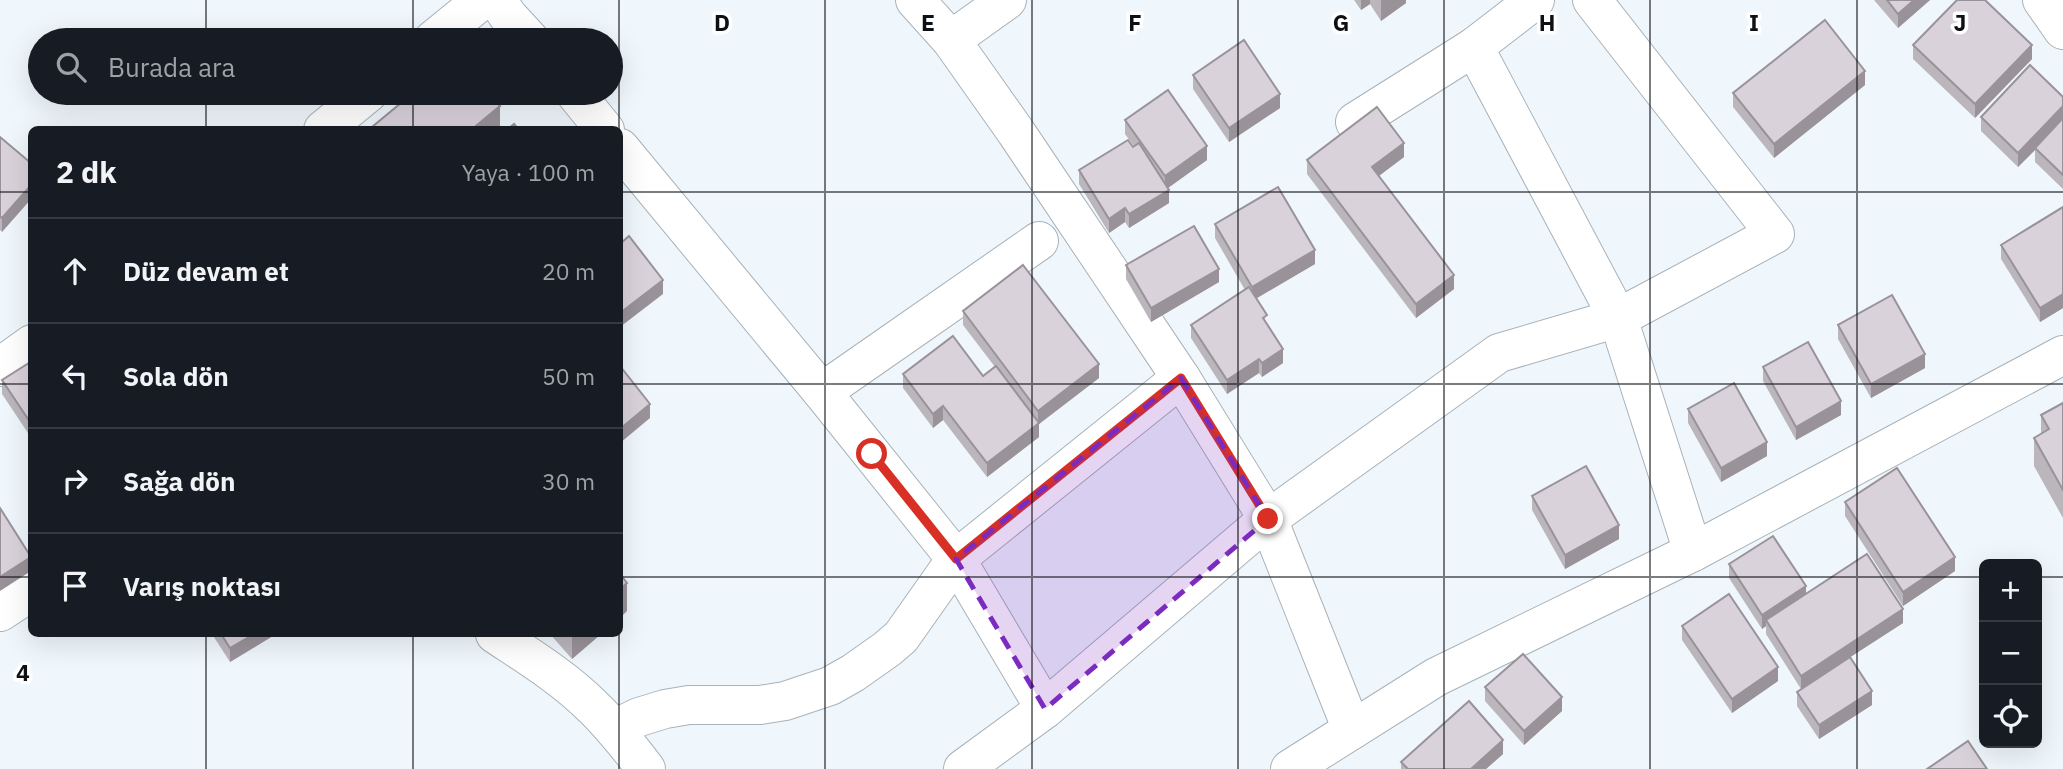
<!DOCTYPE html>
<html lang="tr">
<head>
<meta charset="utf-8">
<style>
	:root { --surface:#171b24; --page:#242831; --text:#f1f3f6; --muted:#9ea1a6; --line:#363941 }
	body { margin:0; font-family:"IBM Plex Sans",sans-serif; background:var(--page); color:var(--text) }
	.controls { position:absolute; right:21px; bottom:21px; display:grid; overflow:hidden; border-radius:10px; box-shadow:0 7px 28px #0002 }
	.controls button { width:63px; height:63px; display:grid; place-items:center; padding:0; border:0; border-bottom:2px solid var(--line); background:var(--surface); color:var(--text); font:35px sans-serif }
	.stop { position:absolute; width:21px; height:21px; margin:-16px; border:5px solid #d93025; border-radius:50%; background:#fff }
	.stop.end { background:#d93025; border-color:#fff; box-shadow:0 2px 7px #0008 }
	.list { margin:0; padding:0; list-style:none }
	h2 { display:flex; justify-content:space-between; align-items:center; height:91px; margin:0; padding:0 28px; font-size:30px }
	h2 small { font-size:23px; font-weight:400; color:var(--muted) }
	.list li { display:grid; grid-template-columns:46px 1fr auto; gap:21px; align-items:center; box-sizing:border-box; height:105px; padding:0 28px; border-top:2px solid var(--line) }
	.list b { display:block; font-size:26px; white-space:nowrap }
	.list em { font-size:23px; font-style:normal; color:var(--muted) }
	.icon { flex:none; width:38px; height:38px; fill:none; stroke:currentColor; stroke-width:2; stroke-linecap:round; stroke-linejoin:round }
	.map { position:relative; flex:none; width:2063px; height:769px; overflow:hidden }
	.search { position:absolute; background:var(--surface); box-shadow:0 7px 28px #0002; left:28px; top:28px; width:595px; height:77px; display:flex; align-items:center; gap:18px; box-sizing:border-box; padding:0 24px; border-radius:38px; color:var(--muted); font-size:26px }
	.panel { position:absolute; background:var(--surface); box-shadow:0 7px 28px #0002; left:28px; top:126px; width:595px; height:511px; border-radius:10px }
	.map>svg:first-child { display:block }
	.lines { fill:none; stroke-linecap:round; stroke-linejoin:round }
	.minor-casing { stroke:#a9b2b9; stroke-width:40 }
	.minor { stroke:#fff; stroke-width:38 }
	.wall { fill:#bbb5bc }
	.shaded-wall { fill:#999399 }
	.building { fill:#dad2db; stroke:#999399; stroke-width:2 }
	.route { stroke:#d93025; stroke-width:9 }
	.marked { fill:#7b2cbf; fill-opacity:0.2; stroke:#7b2cbf; stroke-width:5; stroke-dasharray:14 9; stroke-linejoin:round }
	.grid { fill:none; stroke:#0e1113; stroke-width:2; stroke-opacity:0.55 }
	.grid-label { font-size:23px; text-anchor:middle; font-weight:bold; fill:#0e1113; stroke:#fff; stroke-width:7; stroke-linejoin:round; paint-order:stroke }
</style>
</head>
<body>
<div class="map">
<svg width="2063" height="769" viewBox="0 0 2063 769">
	<rect width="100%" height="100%" fill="#eff7fd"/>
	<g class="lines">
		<g class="minor-casing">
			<g id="minor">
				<polyline points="497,0 508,16 530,40"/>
				<polyline points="915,0 951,40 1016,132 1181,378 1268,519 1352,730"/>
				<polyline points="2042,0 2063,30"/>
				<polyline points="433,40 482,0"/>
				<polyline points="951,40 1007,0"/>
				<polyline points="1474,47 1618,318 1693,552"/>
				<polyline points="575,93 605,130"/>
				<polyline points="1355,122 1474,47 1535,0"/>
				<polyline points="323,130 368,93"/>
				<polyline points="620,148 822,392 956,559 1045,709"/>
				<polyline points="0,367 32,344"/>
				<polyline points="822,392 1039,241"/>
				<polyline points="0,612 32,591"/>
				<path d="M495,634C528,656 564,678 592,706C612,725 629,747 646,769"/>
				<polyline points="614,729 639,717 665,709 689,705 760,705 785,701 830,686 853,673 887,649 901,637 956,559 1181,378"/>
				<polyline points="963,769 1045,709 1268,519 1499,353 1618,318 1775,234 1592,0"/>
				<polyline points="1290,769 1436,677 1693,552 2063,355"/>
			</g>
		</g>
		<use href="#minor" class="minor"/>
	</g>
	<g class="wall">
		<polygon points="1354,0 1406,0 1406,3 1381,21 1370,4 1361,10"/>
		<polygon points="1874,0 1930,0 1898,28"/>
		<polygon points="1913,45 2032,59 1975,118 1913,59"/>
		<polygon points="1193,75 1280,108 1229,142 1193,89"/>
		<polygon points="1865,85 1774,158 1733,107 1733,93"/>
		<polygon points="2063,97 2063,189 2035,162 2035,150 2018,167 1981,131 1981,117"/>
		<polygon points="1125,120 1207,160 1168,188 1169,203 1129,228 1125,222 1109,233 1079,184 1079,170 1134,146 1125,134"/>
		<polygon points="0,137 32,164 2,232 0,230"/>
		<polygon points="1404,157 1379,176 1454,289 1416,318 1307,174 1307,160"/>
		<polygon points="2063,207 2063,308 2040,322 2001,259 2001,245"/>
		<polygon points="1215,224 1315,264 1256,298 1283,363 1262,377 1259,373 1227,394 1191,338 1191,325 1245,290 1215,238"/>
		<polygon points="1126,265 1219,282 1151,322 1126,279"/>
		<polygon points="963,311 1099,378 1039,424 1039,437 987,477 943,420 933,428 903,388 903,374 983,376 995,367 963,325"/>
		<polygon points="1838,325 1925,368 1871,398 1838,339"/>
		<polygon points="32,361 32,439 2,394 2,380"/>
		<polygon points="1763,367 1841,415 1796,440 1763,381"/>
		<polygon points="2063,403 2063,518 2034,466 2034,438 2041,434 2041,415"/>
		<polygon points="1688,409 1767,456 1721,482 1688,423"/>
		<polygon points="1532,496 1619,539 1565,569 1532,510"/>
		<polygon points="1845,502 1955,571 1903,606 1845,516"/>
		<polygon points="1729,564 1806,594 1903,623 1850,657 1872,705 1819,739 1797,706 1797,692 1801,689 1766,634 1766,626 1762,629 1729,578"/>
		<polygon points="1682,626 1778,681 1732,713 1682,640"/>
		<polygon points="212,634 276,634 230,662"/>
		<polygon points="550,634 601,634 572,659"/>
		<polygon points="1485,687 1562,711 1524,745 1485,701"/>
		<polygon points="1503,754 1486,769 1401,769 1401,762"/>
	</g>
	<g class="shaded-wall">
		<polygon points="1361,0 1370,0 1370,4 1361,10"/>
		<polygon points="1381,0 1406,0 1406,3 1381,21"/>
		<polygon points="1914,0 1930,0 1898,28 1898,14"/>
		<polygon points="2032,45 2032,59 1975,118 1975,104"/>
		<polygon points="1865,71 1865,85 1774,158 1774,144"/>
		<polygon points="1280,94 1280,108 1229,142 1229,128"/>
		<polygon points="500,106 500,130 471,130"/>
		<polygon points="2063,106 2063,120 2035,148 2035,150 2018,167 2018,153"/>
		<polygon points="1404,143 1404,157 1372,181 1372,167"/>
		<polygon points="1207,146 1207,160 1165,190 1165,176"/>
		<polygon points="32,184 32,198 2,232 2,218"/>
		<polygon points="1169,190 1169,203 1129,228 1129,214"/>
		<polygon points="1125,208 1125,222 1109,233 1109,219"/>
		<polygon points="1315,250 1315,264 1252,301 1252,287"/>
		<polygon points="1219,269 1219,282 1151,322 1151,308"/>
		<polygon points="1454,275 1454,289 1416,318 1416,304"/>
		<polygon points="663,280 663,294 620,327 620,313"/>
		<polygon points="2063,294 2063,308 2040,322 2040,308"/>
		<polygon points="1283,349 1283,363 1262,377 1262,363"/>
		<polygon points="1925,354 1925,368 1871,398 1871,384"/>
		<polygon points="1259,359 1259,373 1227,394 1227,380"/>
		<polygon points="1099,364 1099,378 1039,424 1039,437 987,477 987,463 1038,424 1038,411"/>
		<polygon points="1841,401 1841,415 1796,440 1796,427"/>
		<polygon points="650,404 650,418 620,443 620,429"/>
		<polygon points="943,406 943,420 933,428 933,414"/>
		<polygon points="1767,442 1767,456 1721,482 1721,468"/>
		<polygon points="1619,525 1619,539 1565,569 1565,555"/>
		<polygon points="31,557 31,571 0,591 0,577"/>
		<polygon points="1955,557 1955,571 1903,606 1903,592"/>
		<polygon points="627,583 627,611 620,618 620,589"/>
		<polygon points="1806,586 1806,600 1766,620 1766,626 1762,629 1762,615"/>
		<polygon points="1903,609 1903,623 1801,689 1801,676"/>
		<polygon points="254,634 276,634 230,662 230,648"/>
		<polygon points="572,634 601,634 572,659"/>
		<polygon points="1778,667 1778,681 1732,713 1732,699"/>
		<polygon points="1872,691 1872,705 1819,739 1819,725"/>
		<polygon points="1562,697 1562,711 1524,745 1524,731"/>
		<polygon points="1503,740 1503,754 1486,769 1471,769"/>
	</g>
	<g class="building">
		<polygon points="1887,0 1914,0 1898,14"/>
		<polygon points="1957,0 1985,0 2032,45 1975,104 1913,45"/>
		<polygon points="1825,20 1865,71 1774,144 1733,93"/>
		<polygon points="1244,40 1280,94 1229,128 1193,75"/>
		<polygon points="2030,65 2063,97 2063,106 2018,153 1981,117"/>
		<polygon points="1168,90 1207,146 1165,176 1125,120"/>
		<polygon points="413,93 489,93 500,106 471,130 374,130 372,127"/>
		<polygon points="1377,107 1404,143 1372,167 1454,275 1416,304 1307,160"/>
		<polygon points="2063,118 2063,175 2035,148"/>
		<polygon points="514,124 519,130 507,130"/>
		<polygon points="0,137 32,164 32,184 2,218 0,216"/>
		<polygon points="1128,140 1133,147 1139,143 1169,190 1129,214 1125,208 1109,219 1079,170"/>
		<polygon points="1278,187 1315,250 1252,287 1215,224"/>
		<polygon points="2063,207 2063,294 2040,308 2001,245"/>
		<polygon points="1194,226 1219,269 1151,308 1126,265"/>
		<polygon points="629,236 663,280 620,313 620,244"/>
		<polygon points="1023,265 1099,364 1038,411 963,311"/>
		<polygon points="1249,287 1267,315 1263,318 1283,349 1262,363 1259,359 1227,380 1191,325"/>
		<polygon points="1892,295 1925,354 1871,384 1838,325"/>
		<polygon points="953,336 983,376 996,366 1039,423 987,463 943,406 933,414 903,374"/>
		<polygon points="1808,342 1841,401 1796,427 1763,367"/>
		<polygon points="32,361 32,425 2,380"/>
		<polygon points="620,366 650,404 620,429"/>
		<polygon points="1734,383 1767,442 1721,468 1688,409"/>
		<polygon points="2063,403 2063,490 2034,438 2049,429 2041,415"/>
		<polygon points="1586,466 1619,525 1565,555 1532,496"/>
		<polygon points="1897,468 1955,557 1903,592 1845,502"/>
		<polygon points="0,508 31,557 0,577"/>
		<polygon points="1773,536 1806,586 1762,615 1729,564"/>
		<polygon points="1867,554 1903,609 1801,676 1766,620"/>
		<polygon points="620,574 627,583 620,589"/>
		<polygon points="1729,594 1778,667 1732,699 1682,626"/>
		<polygon points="221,634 254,634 230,648"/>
		<polygon points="1523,654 1562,697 1524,731 1485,687"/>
		<polygon points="1850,657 1872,691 1819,725 1797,692"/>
		<polygon points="1469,701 1503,740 1471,769 1408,769 1401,762"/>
		<polygon points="1968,741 1987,769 1927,769"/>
	</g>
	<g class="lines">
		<polyline class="route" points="872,454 956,559 1181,378 1268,519"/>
	</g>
	<path class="marked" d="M1181,378L1268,519L1045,709L956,559Z"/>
	<path class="grid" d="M206,0V40M413,0V40M619,0V130M825,0V769M1032,0V769M1238,0V769M1444,0V769M1650,0V769M1857,0V769M206,93V130M413,93V130M0,192H32M620,192H2063M0,384H32M620,384H2063M0,577H32M620,577H1984M2037,577H2063M206,634V769M413,634V769M619,634V769"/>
	<g class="grid-label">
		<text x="722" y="31">D</text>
		<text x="928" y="31">E</text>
		<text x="1135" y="31">F</text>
		<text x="1341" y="31">G</text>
		<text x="1547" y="31">H</text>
		<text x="1754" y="31">I</text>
		<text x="1960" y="31">J</text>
		<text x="23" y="681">4</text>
	</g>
</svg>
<div class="controls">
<button>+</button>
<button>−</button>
<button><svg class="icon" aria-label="locate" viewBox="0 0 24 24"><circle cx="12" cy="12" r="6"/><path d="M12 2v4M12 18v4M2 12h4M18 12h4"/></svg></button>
</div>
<div class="stop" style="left:872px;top:454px"></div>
<div class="stop end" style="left:1268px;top:519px"></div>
<div class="search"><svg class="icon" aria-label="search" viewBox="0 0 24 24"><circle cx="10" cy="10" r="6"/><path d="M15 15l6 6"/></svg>Burada ara</div>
<section class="panel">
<h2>2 dk<small>Yaya · 100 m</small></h2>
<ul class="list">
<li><svg class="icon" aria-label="ahead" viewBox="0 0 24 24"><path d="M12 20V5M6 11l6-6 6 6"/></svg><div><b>Düz devam et</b></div><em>20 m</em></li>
<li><svg class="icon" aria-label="left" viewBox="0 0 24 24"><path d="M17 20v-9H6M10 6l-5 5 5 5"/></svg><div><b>Sola dön</b></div><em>50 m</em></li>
<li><svg class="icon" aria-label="right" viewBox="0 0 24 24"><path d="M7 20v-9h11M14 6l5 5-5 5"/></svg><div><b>Sağa dön</b></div><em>30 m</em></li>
<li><svg class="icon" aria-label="arrive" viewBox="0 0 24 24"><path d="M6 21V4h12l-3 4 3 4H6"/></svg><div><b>Varış noktası</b></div></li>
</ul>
</section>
</div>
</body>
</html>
